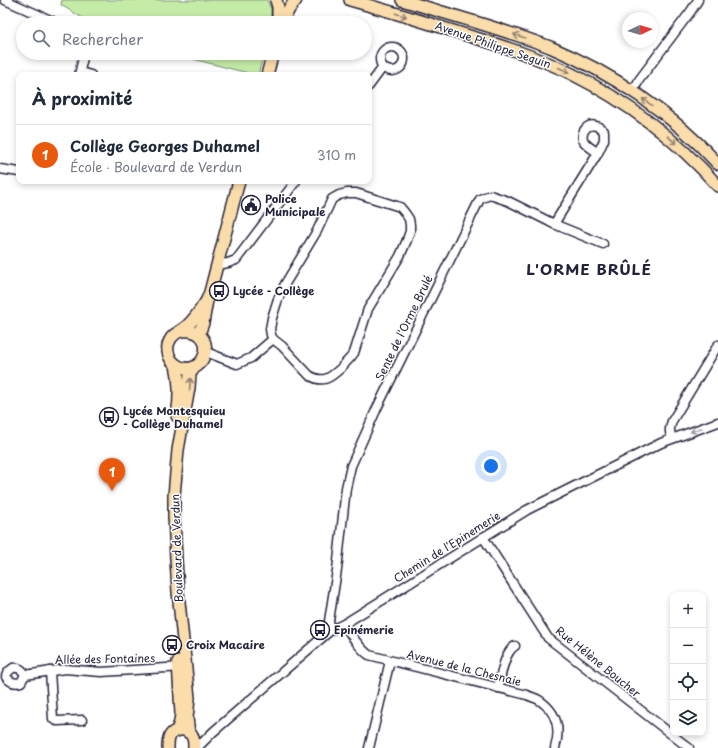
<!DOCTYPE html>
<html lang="fr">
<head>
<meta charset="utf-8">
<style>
	:root { --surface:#fff; --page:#f6f6f7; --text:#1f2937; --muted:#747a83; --line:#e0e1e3; --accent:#ea580c }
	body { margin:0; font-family:"Playpen Sans",sans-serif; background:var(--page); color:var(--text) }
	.controls { position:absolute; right:12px; bottom:12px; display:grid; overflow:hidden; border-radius:8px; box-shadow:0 2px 6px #0003 }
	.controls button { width:36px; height:36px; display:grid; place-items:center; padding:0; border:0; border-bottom:1px solid var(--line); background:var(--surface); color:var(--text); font:20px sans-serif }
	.compass { position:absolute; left:622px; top:12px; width:36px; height:36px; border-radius:50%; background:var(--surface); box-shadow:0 2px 6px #0003; rotate:86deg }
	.you { position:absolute; left:491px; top:466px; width:14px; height:14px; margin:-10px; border:3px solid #fff; border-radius:50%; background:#1a73e8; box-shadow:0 0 0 6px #1a73e833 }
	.badge { display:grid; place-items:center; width:26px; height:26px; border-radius:50%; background:var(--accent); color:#fff; font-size:13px; font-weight:700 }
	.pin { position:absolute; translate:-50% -33px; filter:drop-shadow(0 1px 2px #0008) }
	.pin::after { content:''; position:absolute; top:21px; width:14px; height:12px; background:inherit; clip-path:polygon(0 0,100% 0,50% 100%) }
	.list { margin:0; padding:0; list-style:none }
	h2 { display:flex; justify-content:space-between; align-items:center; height:52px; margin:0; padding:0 16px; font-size:17px }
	h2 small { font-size:13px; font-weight:400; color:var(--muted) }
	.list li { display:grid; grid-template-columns:26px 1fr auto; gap:12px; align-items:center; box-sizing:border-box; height:60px; padding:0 16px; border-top:1px solid var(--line) }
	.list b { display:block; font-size:15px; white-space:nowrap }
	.list p { margin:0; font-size:13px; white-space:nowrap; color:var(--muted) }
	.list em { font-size:13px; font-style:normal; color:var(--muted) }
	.icon { flex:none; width:22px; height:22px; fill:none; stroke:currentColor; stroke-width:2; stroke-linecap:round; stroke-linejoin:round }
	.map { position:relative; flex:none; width:718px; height:748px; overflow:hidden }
	.search { position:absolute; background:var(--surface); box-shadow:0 2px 6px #0003; left:16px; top:16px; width:356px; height:44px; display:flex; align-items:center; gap:10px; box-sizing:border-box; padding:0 14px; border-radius:22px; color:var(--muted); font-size:15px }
	.panel { position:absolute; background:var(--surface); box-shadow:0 2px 6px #0003; left:16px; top:72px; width:356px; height:112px; border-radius:8px }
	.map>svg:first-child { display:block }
	.grass { fill:#c5eca7; stroke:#748771 }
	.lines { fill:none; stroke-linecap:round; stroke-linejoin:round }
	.minor-casing { stroke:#22223b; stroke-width:11 }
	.major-casing { stroke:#22223b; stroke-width:14 }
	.minor { stroke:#fff; stroke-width:8 }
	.major { stroke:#fbddab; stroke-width:11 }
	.oneway { stroke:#8e8073 }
	.oneway2 { stroke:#9c9ca7 }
	.labels { text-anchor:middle; stroke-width:3; stroke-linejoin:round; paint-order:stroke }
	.street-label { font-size:11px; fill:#22223b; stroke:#fff }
	.poi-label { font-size:11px; font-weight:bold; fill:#22223b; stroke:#fff; text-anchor:start }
	.district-label { font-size:15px; font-weight:bold; letter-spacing:1px; fill:#22223b; stroke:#fff }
</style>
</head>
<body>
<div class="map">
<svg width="718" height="748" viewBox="0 0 718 748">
	<rect width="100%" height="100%" fill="#fff"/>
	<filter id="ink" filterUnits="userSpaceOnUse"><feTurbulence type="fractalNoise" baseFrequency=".025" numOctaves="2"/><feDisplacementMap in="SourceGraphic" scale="8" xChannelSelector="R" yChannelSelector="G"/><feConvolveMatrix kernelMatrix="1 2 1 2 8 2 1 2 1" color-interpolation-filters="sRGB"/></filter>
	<g filter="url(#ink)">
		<g class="grass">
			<polygon points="62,0 267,0 271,9 271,23 91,23 61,5"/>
			<polygon points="169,53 264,53 258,75 256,75"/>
		</g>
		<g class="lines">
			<g class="minor-casing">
				<g id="minor">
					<polyline points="5,0 57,23"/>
					<circle cx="392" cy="59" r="12"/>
					<polyline points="80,72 91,75"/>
					<polyline points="79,75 84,53"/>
					<polyline points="369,86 383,67"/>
					<polyline points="632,91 637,84 639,80 691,11 698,0"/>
					<polyline points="0,169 19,172"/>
					<polyline points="554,224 603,244"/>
					<polyline points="217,265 228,263 236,260 296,181"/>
					<path d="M206,352L237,364L251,358L273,339L271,335L270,329L272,318L278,299L285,284L317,231L332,199L339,195L347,193H356L400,207L405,213L409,219L410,225V231L407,240L400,256L368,309L354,353C350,359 345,363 341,368C330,378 323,384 309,375L282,346L273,339"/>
					<path d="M673,438C668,432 670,428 672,421L718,345"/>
					<polyline points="483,537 548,638 689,748"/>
					<path d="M344,624C351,635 359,648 369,655L527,695C531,697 536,698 539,700C557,712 561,728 555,748"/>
					<path d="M331,630L329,621L337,570L346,488L351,466L377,408L480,199L490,195L508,201L554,224L598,153L604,140V131C601,129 599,126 596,126C587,123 581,132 583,140C586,146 593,149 598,153"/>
					<path d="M13,668C19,667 23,670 25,675L21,682C15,684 10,682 6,677C6,673 10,670 13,668Z"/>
					<polyline points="50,671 53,719 57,721 82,720"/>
					<polyline points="25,675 65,669 101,672 183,667"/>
					<path d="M498,688C501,677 504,652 515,646"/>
					<polyline points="197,748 213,732 331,630 344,624 527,510 661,443 718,422"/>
					<polyline points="369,748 390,661"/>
				</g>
			</g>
			<g class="major-casing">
				<g id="major">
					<polyline points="276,0 278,7 278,23"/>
					<path d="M350,0C389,11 428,23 466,35C502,46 538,57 572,74C628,102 676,139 718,186"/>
					<path d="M402,0C425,7 449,14 472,21C498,29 524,37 550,47C612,73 672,113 718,164"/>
					<polyline points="282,23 289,9 296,0"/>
					<polyline points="267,75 273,53"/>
					<path d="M182,331C220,327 207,380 178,366C173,363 169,358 168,352C167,347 169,341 172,337C176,332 182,331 187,326C195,319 201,309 207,300"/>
					<polyline points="199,334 203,323 207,300 210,292 239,181"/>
					<path d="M176,365C180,382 180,399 177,416"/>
					<polyline points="177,731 180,722 181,714 178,662"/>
					<polyline points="189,733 187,718 189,698 178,592 176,559 174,516 174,496 178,450 189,388 190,374 192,371 196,366"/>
					<path d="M168,748C168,745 168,741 169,738C173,727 189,727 193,738C194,741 194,745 194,748"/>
				</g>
			</g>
			<use href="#minor" class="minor"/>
			<use href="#major" class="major"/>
		</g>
		<defs><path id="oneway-shaft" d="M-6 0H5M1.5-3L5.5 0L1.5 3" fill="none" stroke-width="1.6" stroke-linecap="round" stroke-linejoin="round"/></defs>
		<g class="oneway">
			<use href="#oneway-shaft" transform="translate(401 15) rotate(17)"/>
			<use href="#oneway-shaft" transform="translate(519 36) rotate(-162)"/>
			<use href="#oneway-shaft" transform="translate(564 70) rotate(25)"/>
			<use href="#oneway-shaft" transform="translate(647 102) rotate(-145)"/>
			<use href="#oneway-shaft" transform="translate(672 140) rotate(40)"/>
			<use href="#oneway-shaft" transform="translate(190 384) rotate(-85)"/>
		</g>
		<use class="oneway2" href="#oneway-shaft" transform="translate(696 430) rotate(160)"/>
	</g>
	<defs>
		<g id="civic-ring" transform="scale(1)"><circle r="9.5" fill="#fff" stroke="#22223b" stroke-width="1.5"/><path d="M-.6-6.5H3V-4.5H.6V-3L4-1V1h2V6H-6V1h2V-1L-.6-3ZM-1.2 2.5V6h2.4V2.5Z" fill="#22223b"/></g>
		<g id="bus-ring" transform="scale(1)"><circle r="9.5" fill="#fff" stroke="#22223b" stroke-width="1.5"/><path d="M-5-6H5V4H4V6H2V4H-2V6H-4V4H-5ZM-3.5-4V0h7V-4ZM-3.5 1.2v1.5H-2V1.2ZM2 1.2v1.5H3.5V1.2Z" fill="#22223b"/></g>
	</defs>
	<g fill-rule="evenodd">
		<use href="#civic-ring" x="251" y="205"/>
		<use href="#bus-ring" x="219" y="291"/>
		<use href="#bus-ring" x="109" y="417"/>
		<use href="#bus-ring" x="320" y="630"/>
		<use href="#bus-ring" x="172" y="645"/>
	</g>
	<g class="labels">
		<g class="street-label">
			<text transform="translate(493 45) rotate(19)" y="4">Avenue Philippe Seguin</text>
			<text transform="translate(404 328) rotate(-64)" y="4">Sente de l'Orme Brulé</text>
			<text transform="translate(447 547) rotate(-32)" y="4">Chemin de l'Epinemerie</text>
			<text transform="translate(177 548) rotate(-92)" y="4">Boulevard de Verdun</text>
			<text transform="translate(105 659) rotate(-1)" y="4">Allée des Fontaines</text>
			<text transform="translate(598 662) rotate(39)" y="4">Rue Hélène Boucher</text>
			<text transform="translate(464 668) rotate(14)" y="4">Avenue de la Chesnaie</text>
		</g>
		<g class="poi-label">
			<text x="265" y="203">Police<tspan x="265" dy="13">Municipale</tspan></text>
			<text x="233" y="295">Lycée - Collège</text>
			<text x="123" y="415">Lycée Montesquieu<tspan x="123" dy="13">- Collège Duhamel</tspan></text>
			<text x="334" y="634">Epinémerie</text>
			<text x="186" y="649">Croix Macaire</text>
		</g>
		<g class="district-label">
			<text x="589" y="275">L'ORME BRÛLÉ</text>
		</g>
	</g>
</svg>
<div class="controls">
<button>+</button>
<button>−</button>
<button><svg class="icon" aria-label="locate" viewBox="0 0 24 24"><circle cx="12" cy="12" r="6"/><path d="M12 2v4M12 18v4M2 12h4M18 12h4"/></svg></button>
<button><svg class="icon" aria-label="layers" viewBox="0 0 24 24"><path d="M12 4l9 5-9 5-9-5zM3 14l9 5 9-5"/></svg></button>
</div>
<svg class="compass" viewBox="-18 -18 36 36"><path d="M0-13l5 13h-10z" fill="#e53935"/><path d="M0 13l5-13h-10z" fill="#747a83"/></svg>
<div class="you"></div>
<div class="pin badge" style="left:112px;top:491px">1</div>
<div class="search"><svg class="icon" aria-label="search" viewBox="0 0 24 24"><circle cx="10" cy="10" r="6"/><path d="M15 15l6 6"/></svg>Rechercher</div>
<section class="panel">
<h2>À proximité<small></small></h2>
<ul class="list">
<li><span class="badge">1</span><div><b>Collège Georges Duhamel</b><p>École · Boulevard de Verdun</p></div><em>310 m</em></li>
</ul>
</section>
</div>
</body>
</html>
